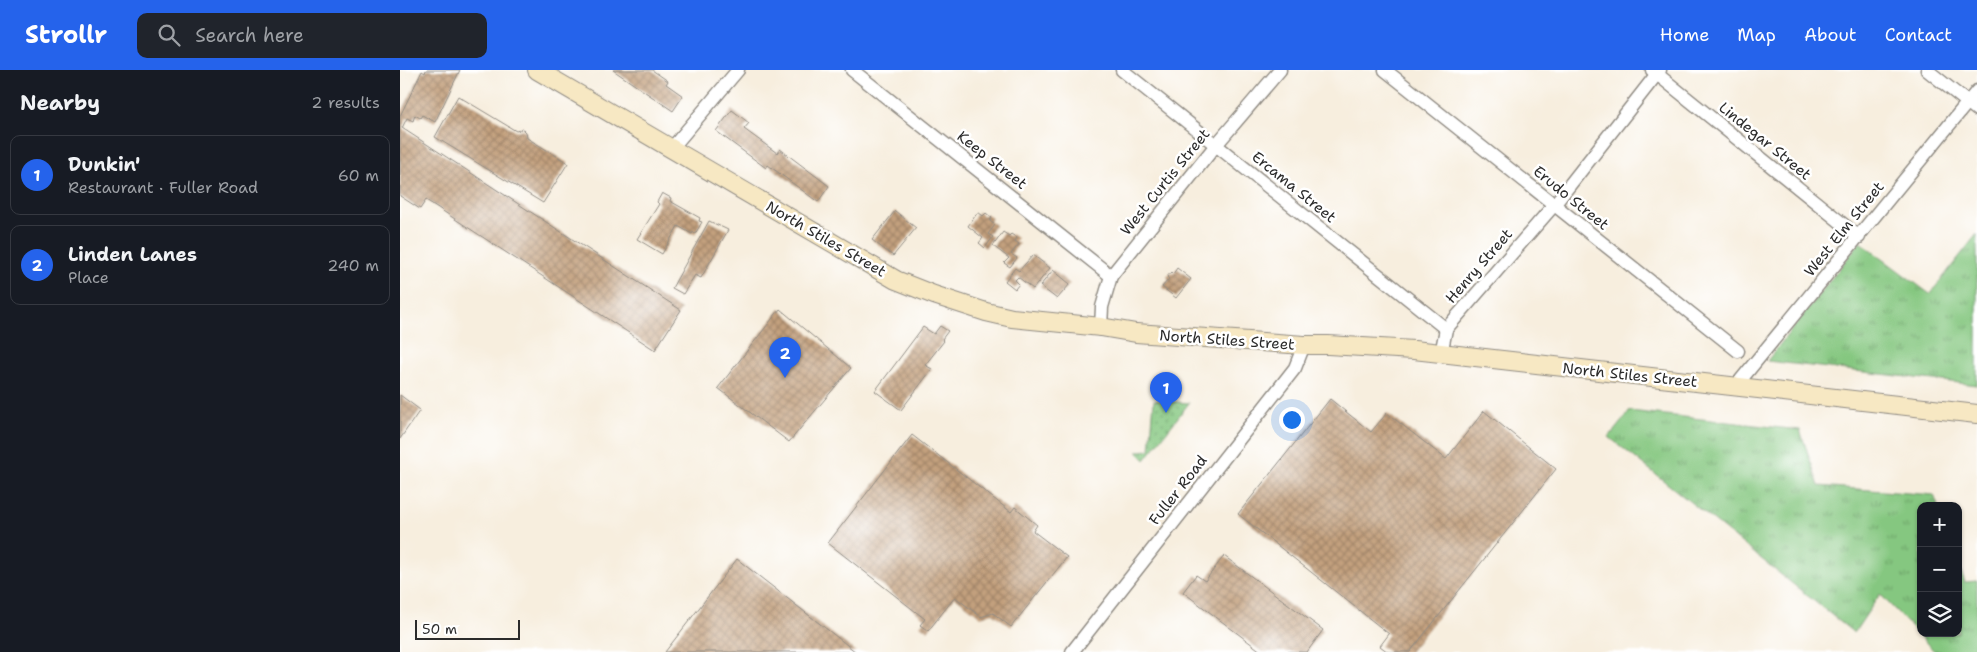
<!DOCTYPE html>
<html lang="en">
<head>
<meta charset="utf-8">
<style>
	:root { --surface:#171b24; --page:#20242c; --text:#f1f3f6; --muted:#9ea1a6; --line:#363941; --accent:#2563eb }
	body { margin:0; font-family:"Shantell Sans",sans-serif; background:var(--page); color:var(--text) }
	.controls { position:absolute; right:15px; bottom:15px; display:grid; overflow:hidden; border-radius:10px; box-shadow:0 1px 4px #0004 }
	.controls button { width:45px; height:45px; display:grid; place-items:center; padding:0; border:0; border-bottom:1px solid var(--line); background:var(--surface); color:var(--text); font:25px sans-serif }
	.scale { position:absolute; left:15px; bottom:12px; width:105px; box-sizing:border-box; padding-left:5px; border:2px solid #2b2b2b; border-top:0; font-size:14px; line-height:18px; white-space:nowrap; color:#2b2b2b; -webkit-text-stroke:4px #fff; paint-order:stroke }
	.you { position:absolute; left:891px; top:349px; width:18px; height:18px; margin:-12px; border:4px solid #fff; border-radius:50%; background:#1a73e8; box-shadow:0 0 0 8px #1a73e833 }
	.badge { display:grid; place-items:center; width:32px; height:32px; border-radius:50%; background:var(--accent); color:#fff; font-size:16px; font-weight:700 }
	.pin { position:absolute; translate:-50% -41px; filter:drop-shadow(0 1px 2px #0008) }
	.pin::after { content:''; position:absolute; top:26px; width:18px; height:15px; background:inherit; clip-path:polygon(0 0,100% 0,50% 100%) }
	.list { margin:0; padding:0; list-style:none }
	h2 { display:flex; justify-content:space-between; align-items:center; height:65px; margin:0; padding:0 20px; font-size:21px }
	h2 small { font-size:16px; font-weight:400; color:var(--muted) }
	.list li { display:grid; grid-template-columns:32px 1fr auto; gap:15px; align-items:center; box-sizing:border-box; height:80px; margin:0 10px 10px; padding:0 10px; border:1px solid var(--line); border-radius:10px }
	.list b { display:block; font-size:19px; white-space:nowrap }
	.list p { margin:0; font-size:16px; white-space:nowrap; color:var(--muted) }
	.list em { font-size:16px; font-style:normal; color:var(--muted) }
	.icon { flex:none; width:28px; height:28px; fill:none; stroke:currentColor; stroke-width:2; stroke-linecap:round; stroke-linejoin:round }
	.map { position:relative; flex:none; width:1577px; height:582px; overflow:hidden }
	header { display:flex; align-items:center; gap:30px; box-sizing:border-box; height:70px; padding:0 25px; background:var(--accent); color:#fff }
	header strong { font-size:24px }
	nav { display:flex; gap:28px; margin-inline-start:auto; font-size:18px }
	.search { width:350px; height:45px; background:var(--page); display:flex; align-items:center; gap:12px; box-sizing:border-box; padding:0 18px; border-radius:10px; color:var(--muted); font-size:19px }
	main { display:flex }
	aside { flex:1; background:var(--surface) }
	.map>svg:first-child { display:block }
	.grass { fill:url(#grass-dots); stroke:#587956 }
	.park { fill:url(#park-tufts); stroke:#587956 }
	.building { fill:url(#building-cross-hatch) }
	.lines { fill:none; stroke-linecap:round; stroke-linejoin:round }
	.street-casing { stroke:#918c84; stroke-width:15 }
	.secondary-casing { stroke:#918c84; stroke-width:20 }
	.street { stroke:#fff; stroke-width:12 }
	.secondary { stroke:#f7e8c3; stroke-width:18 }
	.labels { text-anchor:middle; stroke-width:5; stroke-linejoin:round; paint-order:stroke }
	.street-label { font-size:15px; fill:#2b2b2b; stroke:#fff }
</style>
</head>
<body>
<header>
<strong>Strollr</strong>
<div class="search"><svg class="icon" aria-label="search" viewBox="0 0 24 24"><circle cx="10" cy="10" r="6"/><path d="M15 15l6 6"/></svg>Search here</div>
<nav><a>Home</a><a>Map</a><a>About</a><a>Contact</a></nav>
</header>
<main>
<aside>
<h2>Nearby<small>2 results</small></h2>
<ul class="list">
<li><span class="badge">1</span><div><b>Dunkin'</b><p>Restaurant · Fuller Road</p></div><em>60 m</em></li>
<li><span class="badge">2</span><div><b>Linden Lanes</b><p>Place</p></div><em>240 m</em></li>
</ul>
</aside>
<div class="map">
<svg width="1577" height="582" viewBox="0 0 1577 582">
	<defs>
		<pattern id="grass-dots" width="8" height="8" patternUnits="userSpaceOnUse" patternTransform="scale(1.25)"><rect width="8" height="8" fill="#85c780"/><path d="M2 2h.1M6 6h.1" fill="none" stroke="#6da269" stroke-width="1.8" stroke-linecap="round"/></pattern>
		<pattern id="park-tufts" width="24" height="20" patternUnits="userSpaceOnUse" patternTransform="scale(1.25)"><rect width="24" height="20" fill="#85c780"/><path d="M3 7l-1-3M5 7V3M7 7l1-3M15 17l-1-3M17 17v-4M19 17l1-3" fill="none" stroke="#6da269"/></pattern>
		<pattern id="building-cross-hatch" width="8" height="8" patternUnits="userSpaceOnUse" patternTransform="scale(1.25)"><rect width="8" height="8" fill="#c3a07e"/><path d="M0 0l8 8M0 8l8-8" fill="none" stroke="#9f8367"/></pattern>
	</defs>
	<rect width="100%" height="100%" fill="#fff"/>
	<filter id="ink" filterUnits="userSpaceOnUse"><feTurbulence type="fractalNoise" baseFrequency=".02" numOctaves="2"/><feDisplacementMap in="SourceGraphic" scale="10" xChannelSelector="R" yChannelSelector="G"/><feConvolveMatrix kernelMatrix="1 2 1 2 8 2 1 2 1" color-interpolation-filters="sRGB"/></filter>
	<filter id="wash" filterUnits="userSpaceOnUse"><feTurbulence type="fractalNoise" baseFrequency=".0096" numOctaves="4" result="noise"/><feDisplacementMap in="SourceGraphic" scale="20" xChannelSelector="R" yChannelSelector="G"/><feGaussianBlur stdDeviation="1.12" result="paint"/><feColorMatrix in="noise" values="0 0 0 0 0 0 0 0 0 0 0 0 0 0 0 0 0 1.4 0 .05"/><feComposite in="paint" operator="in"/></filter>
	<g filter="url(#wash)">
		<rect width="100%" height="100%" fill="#f7eede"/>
		<polygon class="grass" points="754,330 789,333 745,390 738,383 738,381 750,380"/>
		<g class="park">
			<polygon points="1577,164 1577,315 1367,291 1460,172 1530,224"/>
			<polygon points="1230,341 1400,360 1419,416 1534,425 1538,436 1521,436 1521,563 1558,563 1558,494 1565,512 1577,511 1577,582 1535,582 1480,524 1454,563 1209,367"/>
		</g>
		<g id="blocks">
			<g class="building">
				<polygon points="26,0 60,0 35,52 22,45 20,48 15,45 13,51 7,48 2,58 281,240 255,280 26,130 20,139 0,126 0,46 22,1 25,3"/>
				<polygon points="213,0 252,0 268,11 266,14 283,26 273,41"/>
				<polygon points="58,26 116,61 123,59 126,62 127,68 168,93 143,133 35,67"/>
				<polygon points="332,40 349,53 344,59 377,83 380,79 429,116 418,132 368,95 366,98 316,61"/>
				<polygon points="262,123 271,128 270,131 300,148 299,151 302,152 295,164 293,162 292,164 278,156 262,184 237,169 259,134 257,132"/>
				<polygon points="495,141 516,158 493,186 472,170"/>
				<polygon points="578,142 583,146 586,143 592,148 590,151 595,155 588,164 593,167 585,178 579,173 583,168 568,156"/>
				<polygon points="309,151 328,160 301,208 295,205 283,224 272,218"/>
				<polygon points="603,162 609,166 611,164 617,168 615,171 619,174 611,184 617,188 610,197 604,193 609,188 593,176"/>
				<polygon points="633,185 650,198 633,219 618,207 615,210 619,214 615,219 605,211 615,198 619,201"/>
				<polygon points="777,198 791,209 776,228 762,217 769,209 767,207 771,202 773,204"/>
				<polygon points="653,200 670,214 657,229 640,216"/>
				<polygon points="380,239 451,298 389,372 318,318"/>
				<polygon points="540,256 548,261 542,269 544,271 525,295 532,299 501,340 475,321 523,257 534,264"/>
				<polygon points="0,325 20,340 0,369"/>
				<polygon points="930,329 971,362 987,343 1046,389 1084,341 1156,399 1010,582 988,582 980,576 989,564 838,444"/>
				<polygon points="512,365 611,442 615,437 637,455 633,461 667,487 611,557 593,543 581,547 555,527 528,561 520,555 525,549 428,473"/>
				<polygon points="824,486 923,560 907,582 862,582 783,522 796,505 805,511"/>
				<polygon points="337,489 456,582 265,582"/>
			</g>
		</g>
	</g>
	<g filter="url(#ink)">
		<use href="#blocks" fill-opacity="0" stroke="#918c84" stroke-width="1"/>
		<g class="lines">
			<g class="street-casing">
				<g id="street">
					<polyline points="452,0 711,206"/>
					<polyline points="722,0 1046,259"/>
					<polyline points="985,0 1338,281"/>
					<polyline points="1252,0 1459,167"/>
					<polyline points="1527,0 1577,40"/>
					<polyline points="272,78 338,0"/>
					<polyline points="701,257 702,237 711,206 816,75 880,0"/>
					<polyline points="1041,284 1046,259 1154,135 1260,0"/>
					<polyline points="1335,317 1577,21"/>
					<polyline points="672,582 895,298 904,275"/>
				</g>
			</g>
			<g class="secondary-casing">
				<polyline id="secondary" points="137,0 496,210 534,225 586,242 612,248 701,257 736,263 904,275 928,275 1014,280 1577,344"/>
			</g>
			<use href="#street" class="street"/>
			<use href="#secondary" class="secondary"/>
		</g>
	</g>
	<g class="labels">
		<g class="street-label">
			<text transform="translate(1365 71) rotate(39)" y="5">Lindegar Street</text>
			<text transform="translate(592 90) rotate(38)" y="5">Keep Street</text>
			<text transform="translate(765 112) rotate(-51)" y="5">West Curtis Street</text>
			<text transform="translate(894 117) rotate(39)" y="5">Ercama Street</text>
			<text transform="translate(1171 128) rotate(39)" y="5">Erudo Street</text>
			<text transform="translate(1444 159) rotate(-51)" y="5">West Elm Street</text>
			<text transform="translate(426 169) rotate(30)" y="5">North Stiles Street</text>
			<text transform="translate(1079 196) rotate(-49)" y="5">Henry Street</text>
			<text transform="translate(827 270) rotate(4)" y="5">North Stiles Street</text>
			<text transform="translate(1230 305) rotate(6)" y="5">North Stiles Street</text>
			<text transform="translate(778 420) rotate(-52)" y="5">Fuller Road</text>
		</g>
	</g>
</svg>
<div class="controls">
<button>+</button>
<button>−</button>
<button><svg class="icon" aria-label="layers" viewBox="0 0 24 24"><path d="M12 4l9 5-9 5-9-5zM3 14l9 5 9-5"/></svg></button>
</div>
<div class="scale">50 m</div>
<div class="you"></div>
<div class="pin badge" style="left:766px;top:343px">1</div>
<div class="pin badge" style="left:385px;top:308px">2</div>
</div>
</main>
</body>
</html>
